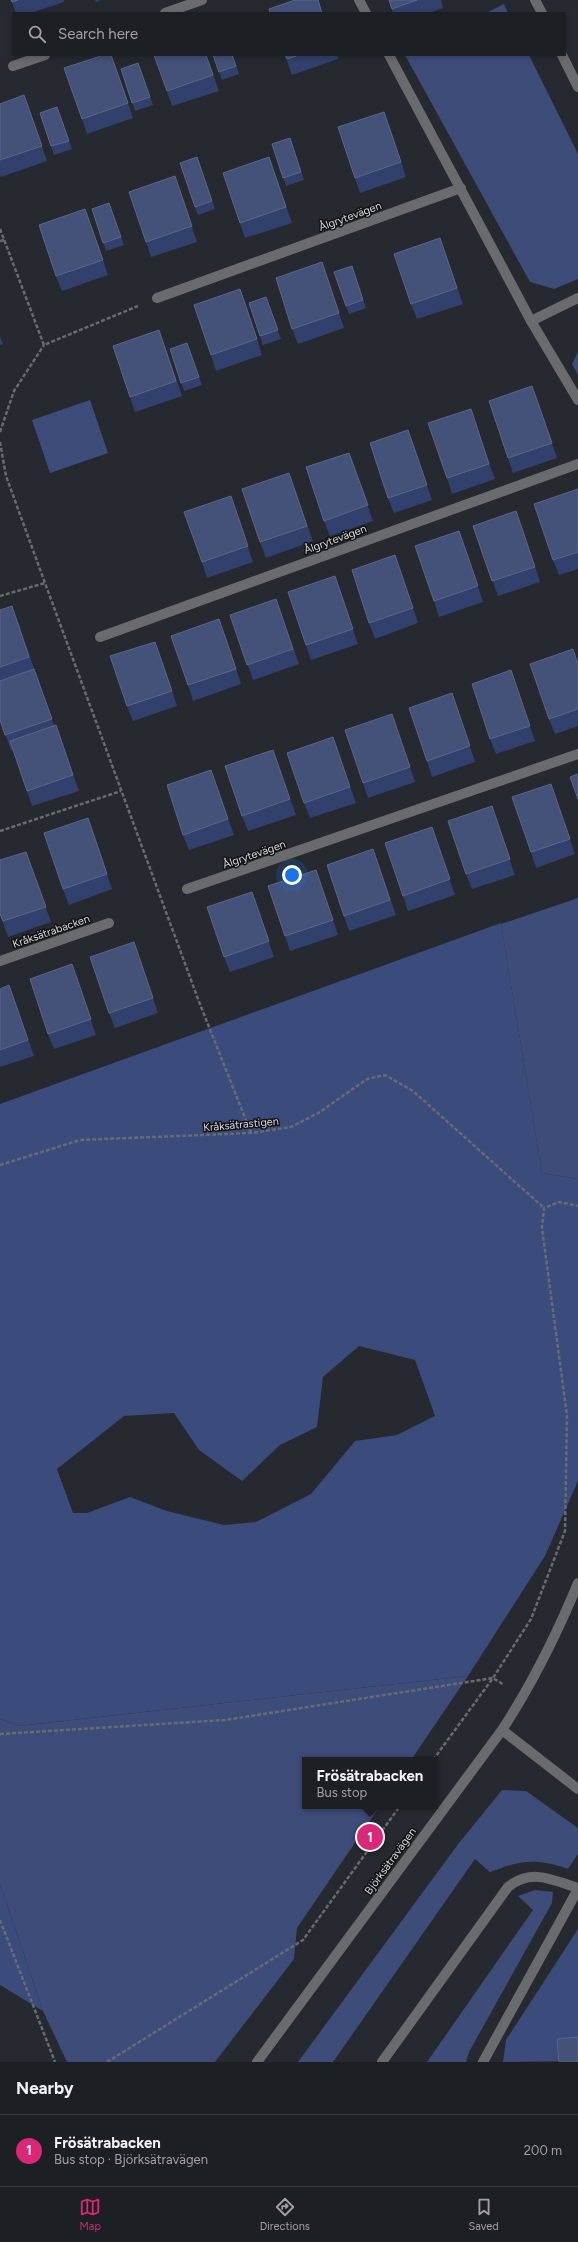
<!DOCTYPE html>
<html lang="en">
<head>
<meta charset="utf-8">
<style>
	:root { --surface:#1c1f23; --page:#25272b; --text:#f1f3f6; --muted:#a0a2a6; --line:#3a3d41; --accent:#db2777 }
	body { margin:0; font-family:Figtree,sans-serif; background:var(--page); color:var(--text) }
	.you { position:absolute; left:292px; top:875px; width:14px; height:14px; margin:-10px; border:3px solid #fff; border-radius:50%; background:#1a73e8; box-shadow:0 0 0 6px #1a73e833 }
	.badge { display:grid; place-items:center; width:26px; height:26px; border-radius:50%; background:var(--accent); color:#fff; font-size:13px; font-weight:700 }
	.pin { position:absolute; translate:-50% -50%; border:2px solid #fff; box-shadow:0 1px 4px #0006 }
	.popup { position:absolute; left:302px; top:1757px; width:136px; height:52px; box-sizing:border-box; display:grid; place-content:center; border-radius:0px; background:var(--surface); filter:drop-shadow(0 1px 3px #0005); font-size:13px; white-space:nowrap; color:var(--muted) }
	.popup b { font-size:15px; color:var(--text) }
	.popup::after { content:''; position:absolute; left:50%; top:100%; margin-left:-8px; border:8px solid transparent; border-top-color:var(--surface) }
	.list { margin:0; padding:0; list-style:none }
	h2 { display:flex; justify-content:space-between; align-items:center; height:52px; margin:0; padding:0 16px; font-size:17px }
	h2 small { font-size:13px; font-weight:400; color:var(--muted) }
	.list li { display:grid; grid-template-columns:26px 1fr auto; gap:12px; align-items:center; box-sizing:border-box; height:72px; padding:0 16px; border-top:1px solid var(--line) }
	.list b { display:block; font-size:15px; white-space:nowrap }
	.list p { margin:0; font-size:13px; white-space:nowrap; color:var(--muted) }
	.list em { font-size:13px; font-style:normal; color:var(--muted) }
	.icon { flex:none; width:22px; height:22px; fill:none; stroke:currentColor; stroke-width:2; stroke-linecap:round; stroke-linejoin:round }
	.map { position:relative; flex:none; width:578px; height:2062px; overflow:hidden }
	.search { position:absolute; background:var(--surface); box-shadow:0 2px 6px #0003; left:12px; right:12px; top:12px; height:44px; display:flex; align-items:center; gap:10px; box-sizing:border-box; padding:0 14px; border-radius:0px; color:var(--muted); font-size:15px }
	.sheet { height:124px; background:var(--surface) }
	nav { display:flex; justify-content:space-around; align-items:center; box-sizing:border-box; height:56px; border-top:1px solid var(--line); background:var(--surface); font-size:11px; color:var(--muted) }
	nav a { display:grid; justify-items:center; gap:2px }
	nav .on { color:var(--accent) }
	.map>svg:first-child { display:block }
	.green { fill:#3d4c79 }
	.forest { fill:#3a4b7c; fill-rule:evenodd }
	.lines { fill:none; stroke-linecap:round; stroke-linejoin:round }
	.path { stroke:#686b70; stroke-width:2.5; stroke-dasharray:4 2; stroke-linecap:butt }
	.minor { stroke:#6a6b6e; stroke-width:10 }
	.wall { fill:#32406d }
	.shaded-wall { fill:#26304f }
	.building { fill:#445179; stroke:#5b6689 }
	.labels { text-anchor:middle; stroke-width:3; stroke-linejoin:round; paint-order:stroke }
	.street-label { font-size:11px; fill:#d6d8dc; stroke:#111214 }
</style>
</head>
<body>
<div class="map">
<svg width="578" height="2062" viewBox="0 0 578 2062">
	<rect width="100%" height="100%" fill="#26292f"/>
	<g class="green">
		<polygon points="504,4 508,13 486,13"/>
		<polygon points="405,55 529,55 578,154 578,279 554,289 530,282"/>
		<polygon points="578,352 578,375 572,364"/>
		<polygon points="90,400 108,453 50,473 32,420"/>
		<polygon points="578,898 578,1179 542,1173 501,924"/>
		<polygon points="468,1676 411,1760 305,1760 305,1806 380,1806 297,1928 294,1959 215,2062 67,2062 43,2011 0,1883 0,1719 19,1726"/>
		<path d="M502,1790L526,1791L578,1828V1854L568,1869C536,1858 522,1860 490,1872L475,1859L333,2062H298L459,1843Z"/>
		<polygon points="535,1890 553,1892 552,1903 469,2052 466,2062 427,2062 533,1910 518,1896"/>
	</g>
	<g class="forest">
		<path d="M501,923L542,1173L578,1179V1481L545,1556L468,1676L19,1726L0,1719V1104ZM359,1346L415,1360L435,1416L397,1435L355,1441L311,1494L256,1522L224,1525L167,1511L130,1497L87,1513H73L57,1469L124,1416L174,1413L199,1450L242,1481L280,1445L317,1427L323,1377Z"/>
		<polygon points="0,1883 43,2011 0,1985"/>
		<polygon points="578,1929 578,2061 503,2062 506,2040"/>
	</g>
	<g class="lines">
		<g class="path">
			<polyline points="0,229 44,345 138,306"/>
			<polyline points="0,241 4,240"/>
			<polyline points="0,432 14,391 44,345"/>
			<polyline points="0,442 6,476 45,583 198,999 251,1133"/>
			<polyline points="0,596 45,583"/>
			<polyline points="0,831 121,791"/>
			<polyline points="0,1165 80,1140 251,1133 291,1127 320,1112 367,1079 385,1075 413,1091 544,1208"/>
			<polyline points="0,1734 225,1720 493,1678 504,1685"/>
			<polyline points="433,1760 493,1678 531,1619 565,1531 567,1416 542,1228 544,1208 559,1202 578,1206"/>
			<polyline points="0,1920 55,2062"/>
			<polyline points="107,2062 303,1940 400,1806"/>
		</g>
		<g class="minor">
			<polyline points="359,0 366,13"/>
			<polyline points="535,0 542,13"/>
			<polyline points="165,13 202,0"/>
			<polyline points="389,55 531,321"/>
			<polyline points="562,55 578,87"/>
			<polyline points="13,66 45,55"/>
			<polyline points="157,298 461,188"/>
			<polyline points="578,298 531,321 578,400"/>
			<polyline points="100,637 578,464"/>
			<polyline points="187,889 578,754"/>
			<polyline points="0,961 109,923"/>
			<polyline points="502,1730 578,1789"/>
			<path d="M257,2062L502,1730C532,1684 557,1634 578,1583"/>
			<path d="M382,2062L508,1887C532,1868 552,1880 578,1888"/>
			<polyline points="483,2062 578,1889"/>
		</g>
	</g>
	<g class="wall">
		<polygon points="11,0 64,0 64,2 31,13 16,13"/>
		<polygon points="95,0 101,0 96,2"/>
		<polygon points="389,0 441,0 443,8 429,13 393,13"/>
		<polygon points="206,55 219,91 172,106 167,91"/>
		<polygon points="213,55 233,55 239,74 222,80"/>
		<polygon points="285,55 337,55 338,59 292,75"/>
		<polygon points="138,63 153,105 135,111 121,69"/>
		<polygon points="116,68 133,118 87,134 82,119"/>
		<polygon points="24,95 47,161 1,177 0,175 0,104"/>
		<polygon points="57,107 72,149 54,155 40,113"/>
		<polygon points="390,127 406,177 360,193 355,178"/>
		<polygon points="290,138 304,180 286,186 272,144"/>
		<polygon points="197,157 215,209 198,215 180,163"/>
		<polygon points="269,157 292,223 245,238 240,223"/>
		<polygon points="180,191 197,242 151,257 146,242"/>
		<polygon points="109,203 124,245 106,251 92,209"/>
		<polygon points="91,225 108,275 62,291 56,276"/>
		<polygon points="440,238 463,304 417,319 411,304"/>
		<polygon points="322,262 344,328 298,344 292,329"/>
		<polygon points="352,266 366,308 349,314 334,272"/>
		<polygon points="266,297 281,339 263,345 249,303"/>
		<polygon points="246,304 262,355 216,371 211,355"/>
		<polygon points="0,336 3,344 0,345"/>
		<polygon points="187,343 202,385 184,391 170,349"/>
		<polygon points="165,346 182,396 135,412 130,397"/>
		<polygon points="538,402 557,458 513,473 508,458"/>
		<polygon points="471,409 495,479 452,494 447,478"/>
		<polygon points="408,430 432,500 394,513 388,498"/>
		<polygon points="349,453 373,521 330,536 324,521"/>
		<polygon points="289,473 313,541 266,558 260,542"/>
		<polygon points="578,489 578,569 559,575 553,560"/>
		<polygon points="236,511 253,562 207,578 202,562"/>
		<polygon points="473,526 522,527 540,582 498,596"/>
		<polygon points="465,546 483,602 439,617 434,601"/>
		<polygon points="395,555 418,623 375,639 369,623"/>
		<polygon points="335,576 358,644 311,660 306,645"/>
		<polygon points="276,599 299,664 253,680 230,615"/>
		<polygon points="0,610 18,622 54,726 56,725 79,791 32,806 13,750 11,750 0,720"/>
		<polygon points="225,634 241,684 193,701 188,685"/>
		<polygon points="573,649 578,663 578,726 555,734 549,719"/>
		<polygon points="161,657 177,706 133,721 127,706"/>
		<polygon points="516,686 535,741 496,754 490,739"/>
		<polygon points="452,693 475,762 432,777 427,761"/>
		<polygon points="397,729 415,782 368,798 363,783"/>
		<polygon points="333,737 356,803 310,818 304,803"/>
		<polygon points="273,750 296,815 248,831 242,816"/>
		<polygon points="217,786 234,835 189,850 183,835"/>
		<polygon points="556,799 575,854 536,868 531,852"/>
		<polygon points="88,818 112,889 69,905 63,889"/>
		<polygon points="497,822 515,875 472,889 466,874"/>
		<polygon points="432,827 455,895 408,911 403,896"/>
		<polygon points="26,852 51,922 8,937 0,914"/>
		<polygon points="379,865 396,915 349,931 344,916"/>
		<polygon points="321,885 338,935 290,951 285,936"/>
		<polygon points="257,907 274,957 230,972 224,957"/>
		<polygon points="134,942 158,1013 115,1028 109,1013"/>
		<polygon points="77,979 96,1035 54,1049 48,1034"/>
		<polygon points="0,989 15,1001 34,1056 0,1067"/>
	</g>
	<g class="shaded-wall">
		<polygon points="384,112 390,127 406,177 401,162"/>
		<polygon points="240,289 246,304 262,355 257,339"/>
		<polygon points="471,409 476,424 495,479 489,464"/>
		<polygon points="408,430 414,445 432,500 427,485"/>
		<polygon points="231,496 253,562 248,546"/>
		<polygon points="459,531 465,546 483,602 478,586"/>
		<polygon points="335,576 341,591 358,644 353,629"/>
		<polygon points="219,619 225,634 241,684 236,669"/>
		<polygon points="155,642 161,657 177,706 172,691"/>
		<polygon points="273,750 279,765 296,815 290,799"/>
		<polygon points="211,770 217,786 234,835 228,819"/>
		<polygon points="551,784 556,799 575,854 570,839"/>
		<polygon points="492,806 497,822 515,875 510,859"/>
		<polygon points="88,818 94,833 112,889 107,874"/>
	</g>
	<g class="building">
		<polygon points="11,0 18,0 12,2"/>
		<polygon points="295,0 318,0 322,13 270,13 269,9"/>
		<polygon points="389,0 417,0 392,9"/>
		<polygon points="104,55 111,55 128,103 82,119 64,68"/>
		<polygon points="154,55 206,55 213,75 167,91"/>
		<polygon points="213,55 232,55 236,66 219,72"/>
		<polygon points="285,55 299,55 287,59"/>
		<polygon points="138,63 150,97 132,103 121,69"/>
		<polygon points="24,95 42,146 0,160 0,104"/>
		<polygon points="57,107 69,141 51,146 40,113"/>
		<polygon points="384,112 401,162 355,178 338,127"/>
		<polygon points="290,138 301,172 283,178 272,144"/>
		<polygon points="197,157 212,201 195,207 180,163"/>
		<polygon points="269,157 286,207 240,223 223,173"/>
		<polygon points="175,176 192,226 146,242 129,192"/>
		<polygon points="109,203 121,237 103,243 92,209"/>
		<polygon points="85,209 103,260 56,276 39,225"/>
		<polygon points="440,238 457,288 411,304 394,254"/>
		<polygon points="322,262 339,313 292,329 276,278"/>
		<polygon points="352,266 363,300 346,306 334,272"/>
		<polygon points="240,289 257,339 211,355 194,305"/>
		<polygon points="266,297 278,330 260,336 249,303"/>
		<polygon points="159,330 176,381 130,397 113,346"/>
		<polygon points="187,343 199,377 181,383 170,349"/>
		<polygon points="532,386 552,443 508,458 489,401"/>
		<polygon points="471,409 489,464 447,478 428,423"/>
		<polygon points="408,430 427,485 388,498 370,443"/>
		<polygon points="349,453 368,505 324,521 306,467"/>
		<polygon points="289,473 307,526 260,542 242,489"/>
		<polygon points="578,489 578,552 553,560 534,504"/>
		<polygon points="231,496 248,546 202,562 184,512"/>
		<polygon points="516,511 535,567 492,581 473,526"/>
		<polygon points="459,531 478,586 434,601 415,546"/>
		<polygon points="395,555 413,608 369,623 352,570"/>
		<polygon points="335,576 353,629 306,645 288,592"/>
		<polygon points="276,599 293,649 247,665 230,615"/>
		<polygon points="12,606 29,657 0,667 0,610"/>
		<polygon points="219,619 236,669 188,685 171,636"/>
		<polygon points="155,642 172,691 127,706 110,656"/>
		<polygon points="573,649 578,664 578,709 549,719 530,664"/>
		<polygon points="34,669 52,719 5,735 0,720 0,681"/>
		<polygon points="511,670 530,726 490,739 472,684"/>
		<polygon points="452,693 470,746 427,761 409,708"/>
		<polygon points="392,714 410,767 363,783 345,730"/>
		<polygon points="56,725 73,775 27,791 10,741"/>
		<polygon points="333,737 350,787 304,803 287,753"/>
		<polygon points="273,750 290,799 242,816 225,766"/>
		<polygon points="211,770 228,819 183,835 167,785"/>
		<polygon points="578,774 578,799 570,777"/>
		<polygon points="551,784 570,839 531,852 512,797"/>
		<polygon points="492,806 510,859 466,874 448,821"/>
		<polygon points="88,818 107,874 63,889 44,833"/>
		<polygon points="432,827 450,879 403,896 385,843"/>
		<polygon points="373,849 390,900 344,916 327,865"/>
		<polygon points="26,852 46,907 3,921 0,914 0,860"/>
		<polygon points="316,870 333,920 285,936 268,886"/>
		<polygon points="252,892 269,941 224,957 207,907"/>
		<polygon points="134,942 153,998 109,1013 90,957"/>
		<polygon points="72,964 91,1019 48,1034 30,979"/>
		<polygon points="9,985 28,1040 0,1050 0,989"/>
		<polygon points="578,2037 578,2062 559,2062 557,2039"/>
	</g>
	<g class="labels">
		<g class="street-label">
			<text transform="translate(350 216) rotate(-20)" y="4">Ålgrytevägen</text>
			<text transform="translate(335 539) rotate(-20)" y="4">Ålgrytevägen</text>
			<text transform="translate(254 854) rotate(-19)" y="4">Ålgrytevägen</text>
			<text transform="translate(51 931) rotate(-19)" y="4">Kråksätrabacken</text>
			<text transform="translate(241 1124) rotate(-5)" y="4">Kråksätrastigen</text>
			<text transform="translate(390 1861) rotate(-54)" y="4">Björksätravägen</text>
		</g>
	</g>
</svg>
<div class="you"></div>
<div class="pin badge" style="left:370px;top:1837px">1</div>
<div class="popup"><b>Frösätrabacken</b>Bus stop</div>
<div class="search"><svg class="icon" aria-label="search" viewBox="0 0 24 24"><circle cx="10" cy="10" r="6"/><path d="M15 15l6 6"/></svg>Search here</div>
</div>
<section class="sheet">
<h2>Nearby<small></small></h2>
<ul class="list">
<li><span class="badge">1</span><div><b>Frösätrabacken</b><p>Bus stop · Björksätravägen</p></div><em>200 m</em></li>
</ul>
</section>
<nav>
<a class="on"><svg class="icon" aria-label="map" viewBox="0 0 24 24"><path d="M3 6l6-2 6 2 6-2v14l-6 2-6-2-6 2zM9 4v14M15 6v14"/></svg>Map</a>
<a><svg class="icon" aria-label="directions" viewBox="0 0 24 24"><path d="M12 3l9 9-9 9-9-9zM9 14v-3h6M13 9l2 2-2 2"/></svg>Directions</a>
<a><svg class="icon" aria-label="saved" viewBox="0 0 24 24"><path d="M7 4h10v16l-5-4-5 4z"/></svg>Saved</a>
</nav>
</body>
</html>
